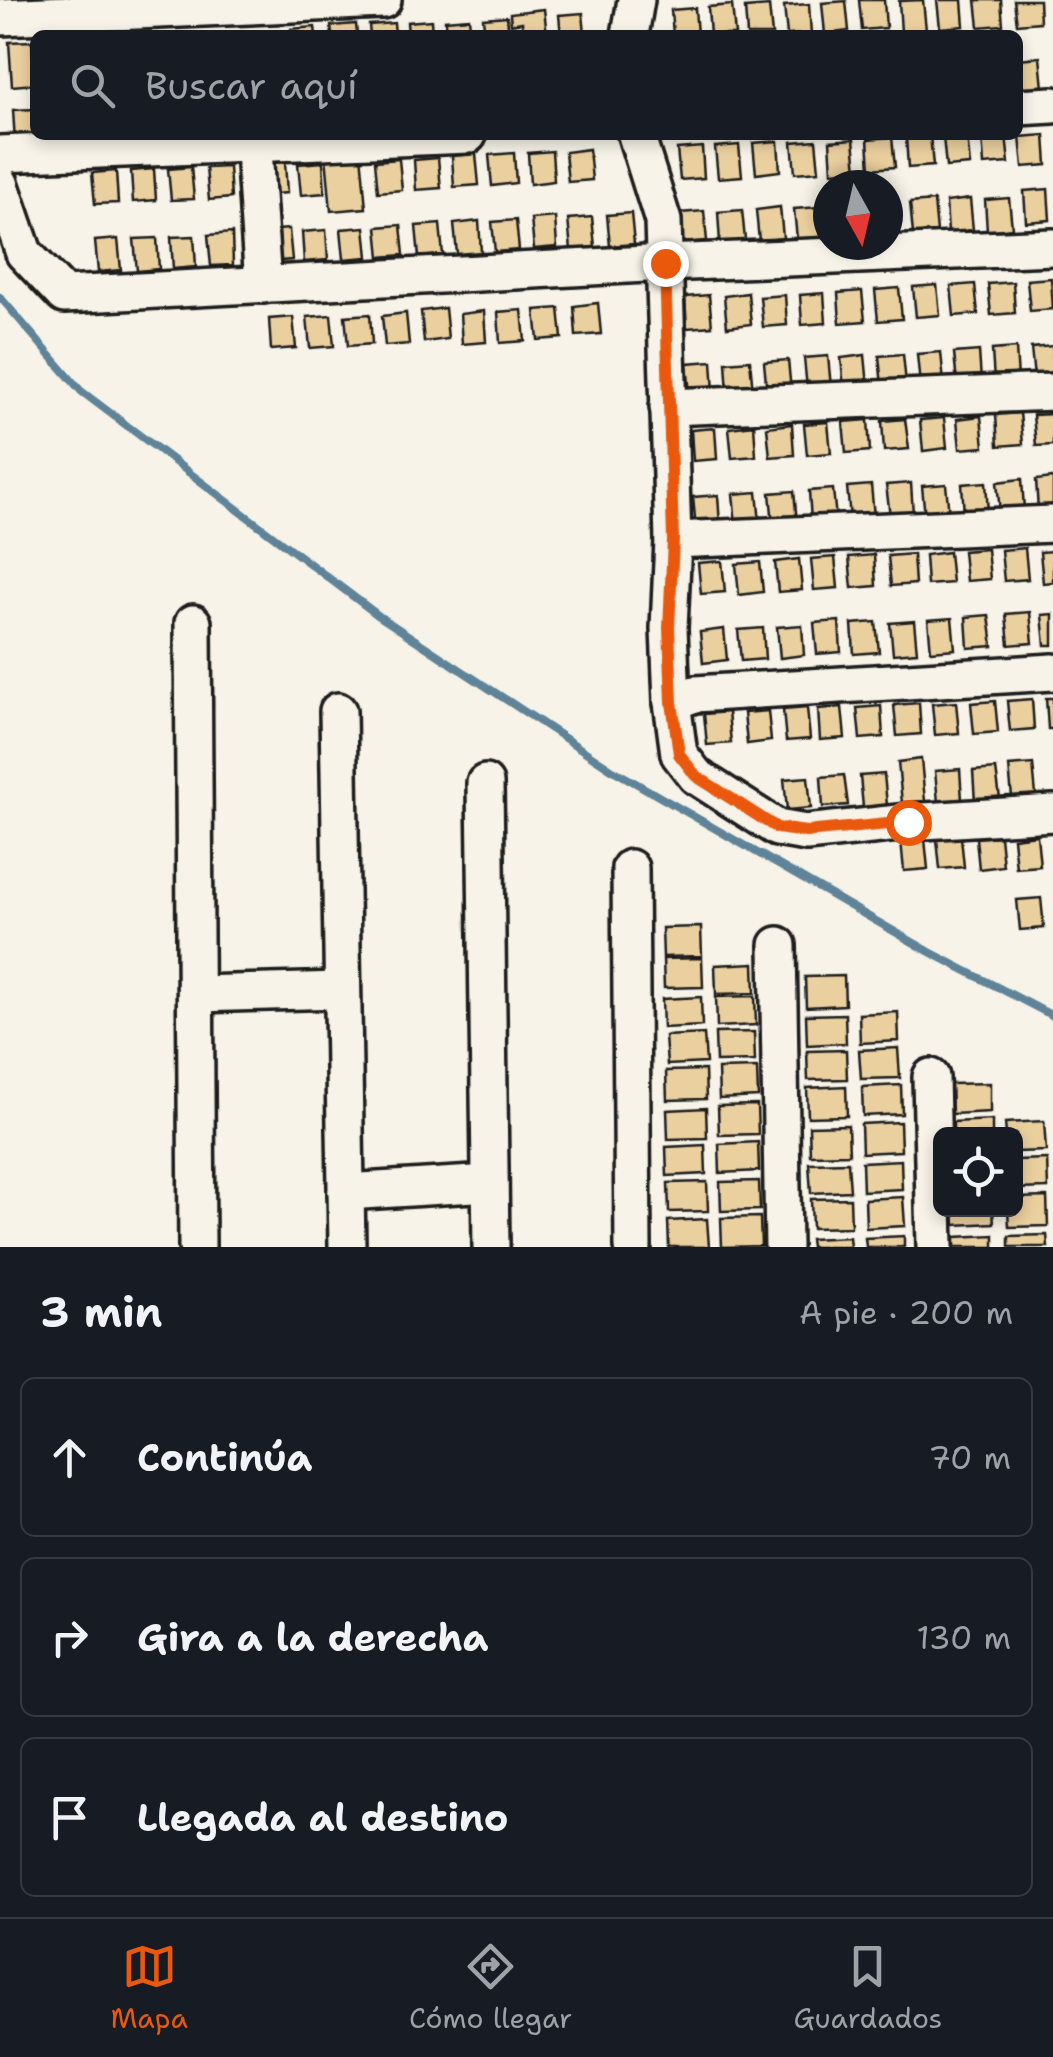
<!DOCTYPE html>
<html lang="es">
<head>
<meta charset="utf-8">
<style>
	:root { --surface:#171b24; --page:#242831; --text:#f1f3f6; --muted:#9ea1a6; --line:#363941; --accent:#ea580c }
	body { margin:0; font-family:"Shantell Sans",sans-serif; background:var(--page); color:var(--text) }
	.controls { position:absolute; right:30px; bottom:30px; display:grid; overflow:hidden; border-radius:15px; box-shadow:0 5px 15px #0003 }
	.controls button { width:90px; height:90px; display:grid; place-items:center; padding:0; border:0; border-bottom:2px solid var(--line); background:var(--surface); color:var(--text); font:50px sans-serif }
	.compass { position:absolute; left:813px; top:170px; width:90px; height:90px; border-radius:50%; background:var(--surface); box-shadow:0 5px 15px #0003; rotate:172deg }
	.stop { position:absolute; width:30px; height:30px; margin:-22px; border:8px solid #ea580c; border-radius:50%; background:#fff }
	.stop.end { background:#ea580c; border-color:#fff; box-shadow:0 2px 10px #0008 }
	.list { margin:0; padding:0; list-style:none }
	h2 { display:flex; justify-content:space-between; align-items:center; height:130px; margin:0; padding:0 40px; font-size:42px }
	h2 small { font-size:32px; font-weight:400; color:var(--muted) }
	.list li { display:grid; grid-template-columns:65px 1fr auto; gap:30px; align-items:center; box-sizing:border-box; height:160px; margin:0 20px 20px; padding:0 20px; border:2px solid var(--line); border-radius:15px }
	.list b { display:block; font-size:38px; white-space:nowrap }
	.list em { font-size:32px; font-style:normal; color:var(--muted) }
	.icon { flex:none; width:55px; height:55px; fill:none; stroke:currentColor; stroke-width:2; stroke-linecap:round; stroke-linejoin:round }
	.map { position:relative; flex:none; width:1053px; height:1247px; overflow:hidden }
	.search { position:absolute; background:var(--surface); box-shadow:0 5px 15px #0003; left:30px; right:30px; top:30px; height:110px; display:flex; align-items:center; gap:25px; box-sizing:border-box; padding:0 35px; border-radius:15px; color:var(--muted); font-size:38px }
	.sheet { height:670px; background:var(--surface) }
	nav { display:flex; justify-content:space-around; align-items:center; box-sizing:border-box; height:140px; border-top:2px solid var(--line); background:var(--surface); font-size:28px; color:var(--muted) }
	nav a { display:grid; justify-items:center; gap:5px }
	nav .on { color:var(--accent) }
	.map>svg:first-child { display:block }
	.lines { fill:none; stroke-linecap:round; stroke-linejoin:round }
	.stream { stroke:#5e8398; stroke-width:8 }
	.building { fill:#ebd09f; stroke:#1c1c1c; stroke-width:2.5 }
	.minor-casing { stroke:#1c1c1c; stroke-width:42 }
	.minor { stroke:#f7f3e8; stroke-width:35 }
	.route { stroke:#ea580c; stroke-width:12 }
</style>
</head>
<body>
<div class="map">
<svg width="1053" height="1247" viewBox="0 0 1053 1247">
	<rect width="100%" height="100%" fill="#f7f3e8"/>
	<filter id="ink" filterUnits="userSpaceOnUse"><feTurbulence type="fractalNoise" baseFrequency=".01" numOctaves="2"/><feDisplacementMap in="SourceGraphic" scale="20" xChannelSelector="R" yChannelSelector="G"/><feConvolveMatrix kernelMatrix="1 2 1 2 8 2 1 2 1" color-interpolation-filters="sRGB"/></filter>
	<g filter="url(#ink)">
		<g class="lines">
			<polyline class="stream" points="0,297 81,391 379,616 613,770 930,952 1053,1016"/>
		</g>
		<g class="building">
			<polygon points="859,0 884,0 886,28 862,30"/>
			<polygon points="923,0 926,30 901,32 899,1"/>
			<polygon points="937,0 962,0 964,26 940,28"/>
			<polygon points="976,0 1001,0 1003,25 979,27"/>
			<polygon points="1014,0 1039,0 1040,22 1017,24"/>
			<polygon points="846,1 849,31 825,34 822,3"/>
			<polygon points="809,4 811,34 787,35 784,6"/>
			<polygon points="732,5 735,35 710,35 708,7"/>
			<polygon points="769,6 772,35 747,35 745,8"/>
			<polygon points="695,8 697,35 673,35 671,10"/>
			<polygon points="544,9 547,35 523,35 522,22 511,24 510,13"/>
			<polygon points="583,13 585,35 561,35 559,15"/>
			<polygon points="507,16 509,35 485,35 483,18"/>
			<polygon points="469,18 471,35 446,35 445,20"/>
			<polygon points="431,20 432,35 408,35 407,22"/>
			<polygon points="394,23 395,35 370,35 369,25"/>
			<polygon points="356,24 357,35 332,35 331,26"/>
			<polygon points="315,27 316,35 291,35 291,29"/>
			<polygon points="32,41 35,84 12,86 9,42"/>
			<polygon points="1040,57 1043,88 1018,90 1018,59"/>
			<polygon points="35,109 37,135 15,142 13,110"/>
			<polygon points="930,135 933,166 908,168 906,137"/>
			<polygon points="967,135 970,165 946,167 943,137"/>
			<polygon points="982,135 1006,135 1009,163 984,165"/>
			<polygon points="1045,135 1047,165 1023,167 1020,137"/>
			<polygon points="892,137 895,167 870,169 868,139"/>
			<polygon points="854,139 857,170 832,172 830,141"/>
			<polygon points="816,140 819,171 795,173 792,142"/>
			<polygon points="778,141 780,171 756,174 753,143"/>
			<polygon points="739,145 742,176 718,178 715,147"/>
			<polygon points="702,147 704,178 680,180 677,149"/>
			<polygon points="589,149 592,180 568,182 565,152"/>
			<polygon points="552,151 554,181 530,184 528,153"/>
			<polygon points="361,153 366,208 331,211 326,156"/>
			<polygon points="514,153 516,183 492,186 489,155"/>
			<polygon points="476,154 479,185 454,187 452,156"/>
			<polygon points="438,158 441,188 416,190 414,160"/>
			<polygon points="399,159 402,190 378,192 375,161"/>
			<polygon points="285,162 287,193 263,195 260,164"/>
			<polygon points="323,162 325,193 301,195 298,164"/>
			<polygon points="191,167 194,199 171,200 168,169"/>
			<polygon points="229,167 231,198 209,200 206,168"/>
			<polygon points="154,169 156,200 133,202 131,171"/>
			<polygon points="116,171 118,203 95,204 92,173"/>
			<polygon points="1048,189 1050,220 1026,222 1024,191"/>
			<polygon points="1009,198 1012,228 987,231 985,200"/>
			<polygon points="970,199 973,230 948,233 946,202"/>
			<polygon points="934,201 937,232 913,234 910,203"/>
			<polygon points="888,203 895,203 897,233 888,234"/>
			<polygon points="780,207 783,238 759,241 756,210"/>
			<polygon points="819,207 821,237 797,239 794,209"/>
			<polygon points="742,210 745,240 720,243 718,212"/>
			<polygon points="704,211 707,241 683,243 680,213"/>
			<polygon points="631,213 634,244 610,246 607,215"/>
			<polygon points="555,217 557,247 534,249 531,219"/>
			<polygon points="592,217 595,247 571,250 568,219"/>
			<polygon points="516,220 519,250 495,252 492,222"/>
			<polygon points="479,221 481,252 457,254 454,224"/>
			<polygon points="440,224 443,255 419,257 416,226"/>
			<polygon points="401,225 404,255 380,257 377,227"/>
			<polygon points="365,227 368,257 344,259 341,229"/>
			<polygon points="289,229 292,260 267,262 265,231"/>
			<polygon points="326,230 328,260 304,262 302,232"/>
			<polygon points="232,233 233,265 211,266 208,235"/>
			<polygon points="194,236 196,267 173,269 171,237"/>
			<polygon points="157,238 159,269 137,271 134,239"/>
			<polygon points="118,239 121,270 98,272 95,241"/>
			<polygon points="1051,278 1053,309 1030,311 1027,280"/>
			<polygon points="1013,282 1015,313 991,315 988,284"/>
			<polygon points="975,284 978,314 954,316 951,286"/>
			<polygon points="937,285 940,315 916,317 913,287"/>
			<polygon points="899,288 902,319 878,321 875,290"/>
			<polygon points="862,291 865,321 840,323 838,293"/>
			<polygon points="748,293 751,324 727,327 724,296"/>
			<polygon points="824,293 826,323 802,325 800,295"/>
			<polygon points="709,295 712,326 687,328 685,297"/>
			<polygon points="785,295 787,325 763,327 760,297"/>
			<polygon points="598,303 601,334 576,336 574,306"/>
			<polygon points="445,308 448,339 424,342 421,311"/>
			<polygon points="559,308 562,338 538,340 535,310"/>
			<polygon points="522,310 525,341 500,343 498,312"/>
			<polygon points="484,311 486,342 462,344 460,314"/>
			<polygon points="406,313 409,344 385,346 382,316"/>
			<polygon points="370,314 372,344 348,346 345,316"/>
			<polygon points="331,315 334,346 310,348 307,317"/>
			<polygon points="293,317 296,348 271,350 269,319"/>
			<polygon points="1053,346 1053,377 1034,378 1031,348"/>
			<polygon points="1016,348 1018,379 994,381 992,350"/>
			<polygon points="979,351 981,381 957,383 954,353"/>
			<polygon points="941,352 944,383 920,385 917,354"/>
			<polygon points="903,354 906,384 882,386 879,356"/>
			<polygon points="865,355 868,386 844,388 841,358"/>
			<polygon points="828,356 831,387 807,389 804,358"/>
			<polygon points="750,360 753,391 728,393 726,362"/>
			<polygon points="788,360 791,391 767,393 764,362"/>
			<polygon points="712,361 714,392 690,394 687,363"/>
			<polygon points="1020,413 1023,444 998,446 996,415"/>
			<polygon points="1053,414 1053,445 1036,446 1033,415"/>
			<polygon points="981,416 984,447 960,449 957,419"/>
			<polygon points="944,418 947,448 923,451 920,420"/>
			<polygon points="905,419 909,449 884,451 882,421"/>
			<polygon points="868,420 870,451 846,453 843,422"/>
			<polygon points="828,422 831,453 807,455 804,424"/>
			<polygon points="792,424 794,455 770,457 767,427"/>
			<polygon points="754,425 756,456 732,458 729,428"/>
			<polygon points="715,428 717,459 693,461 691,430"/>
			<polygon points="1053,478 1053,509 1038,510 1036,480"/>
			<polygon points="1022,479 1024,510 1000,512 997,482"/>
			<polygon points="986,482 988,513 964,515 962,484"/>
			<polygon points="911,483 913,514 890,516 886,485"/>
			<polygon points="946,484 949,515 925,517 922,486"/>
			<polygon points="871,485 874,516 850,518 847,487"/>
			<polygon points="833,489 836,519 811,521 809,491"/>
			<polygon points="794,491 797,522 773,524 770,493"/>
			<polygon points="757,492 760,523 736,525 733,494"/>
			<polygon points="718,495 720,526 696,528 693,497"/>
			<polygon points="1025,548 1028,579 1004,581 1001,550"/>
			<polygon points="987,549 990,579 966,581 963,551"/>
			<polygon points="1053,551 1053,582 1043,583 1040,552"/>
			<polygon points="949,552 952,583 927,585 925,555"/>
			<polygon points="913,554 915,584 891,586 888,556"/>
			<polygon points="874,555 876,586 852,588 849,557"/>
			<polygon points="835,557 838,588 814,590 811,559"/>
			<polygon points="799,559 802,590 778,592 775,562"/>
			<polygon points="722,561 725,592 701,594 698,563"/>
			<polygon points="760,562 763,592 739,595 736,564"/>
			<polygon points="1030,612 1033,643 1009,645 1006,614"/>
			<polygon points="1053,614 1053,645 1045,645 1042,615"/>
			<polygon points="989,615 993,646 968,648 966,617"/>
			<polygon points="952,618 955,649 931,651 928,620"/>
			<polygon points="839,621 841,652 817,654 814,623"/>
			<polygon points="914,621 917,652 893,654 890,623"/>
			<polygon points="876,622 879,652 854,654 852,624"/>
			<polygon points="802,625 804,655 780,658 777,627"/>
			<polygon points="763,628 765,659 741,661 738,630"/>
			<polygon points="724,629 727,660 703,663 700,632"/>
			<polygon points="1046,698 1053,698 1053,729 1048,729"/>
			<polygon points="1032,699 1034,729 1010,731 1007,701"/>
			<polygon points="995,701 998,732 974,734 971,703"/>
			<polygon points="956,702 959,733 935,735 932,704"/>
			<polygon points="919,703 921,734 897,736 894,705"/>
			<polygon points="881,706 883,737 860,739 857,708"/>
			<polygon points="842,707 845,738 820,740 818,709"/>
			<polygon points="807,708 810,739 786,741 783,710"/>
			<polygon points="768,711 771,741 747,744 744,713"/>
			<polygon points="728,712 731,743 707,745 704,714"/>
			<polygon points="921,759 925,801 902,803 898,762"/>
			<polygon points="1033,764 1036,795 1012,797 1009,766"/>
			<polygon points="960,769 962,800 938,802 935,771"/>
			<polygon points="996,769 1000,799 975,802 973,771"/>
			<polygon points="884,774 887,805 863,807 860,776"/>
			<polygon points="844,775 848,805 823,807 821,777"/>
			<polygon points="808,777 811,808 787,810 784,779"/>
			<polygon points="1037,835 1040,866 1016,868 1013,838"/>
			<polygon points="1000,836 1003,866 979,869 976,838"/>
			<polygon points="961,837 964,867 940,869 937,839"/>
			<polygon points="925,839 928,869 904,871 901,841"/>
			<polygon points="1041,898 1044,928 1020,930 1017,900"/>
			<polygon points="701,927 702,956 663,957 662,928"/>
			<polygon points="702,958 703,987 664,988 663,959"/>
			<polygon points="754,963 755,993 716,994 715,965"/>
			<polygon points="844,976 845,1005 806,1007 805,977"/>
			<polygon points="755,996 756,1025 717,1027 716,997"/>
			<polygon points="701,997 702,1026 663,1028 662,999"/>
			<polygon points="898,1012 899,1041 860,1043 859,1014"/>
			<polygon points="845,1014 846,1043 807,1045 806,1015"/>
			<polygon points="754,1032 755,1061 716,1062 715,1033"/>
			<polygon points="704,1034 706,1063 667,1065 665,1036"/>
			<polygon points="898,1048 900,1078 861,1079 859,1050"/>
			<polygon points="846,1050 847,1079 808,1080 807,1051"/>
			<polygon points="757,1068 758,1097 719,1099 718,1069"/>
			<polygon points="705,1070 706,1099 667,1100 666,1071"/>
			<polygon points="990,1083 990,1112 952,1114 951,1084"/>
			<polygon points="901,1085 902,1114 863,1116 862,1087"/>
			<polygon points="846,1086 847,1116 808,1117 807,1088"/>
			<polygon points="757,1105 758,1134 719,1135 718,1106"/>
			<polygon points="706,1108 707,1138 668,1139 667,1110"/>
			<polygon points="992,1120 992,1134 953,1134 953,1122"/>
			<polygon points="1044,1121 1046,1151 1016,1152 1016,1134 1006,1134 1005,1123"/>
			<polygon points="900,1122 901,1151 862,1153 861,1124"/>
			<polygon points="848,1125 849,1154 810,1155 809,1126"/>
			<polygon points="758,1142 759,1171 720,1173 719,1144"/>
			<polygon points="705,1145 706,1174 667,1176 666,1147"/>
			<polygon points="1047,1159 1048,1188 1016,1189 1016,1160"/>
			<polygon points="901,1160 902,1189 863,1191 862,1162"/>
			<polygon points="848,1162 850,1191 811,1193 809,1163"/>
			<polygon points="759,1181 760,1210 721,1211 720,1182"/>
			<polygon points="707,1182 708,1211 669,1212 668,1183"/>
			<polygon points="903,1197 905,1226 866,1228 865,1199"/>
			<polygon points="1047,1197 1048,1226 1009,1227 1008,1210 1016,1210 1016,1198"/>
			<polygon points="850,1198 851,1227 812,1228 811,1199"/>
			<polygon points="954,1210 993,1210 994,1223 955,1225"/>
			<polygon points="760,1217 761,1246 722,1247 721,1218"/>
			<polygon points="707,1219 709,1247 669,1247 668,1221"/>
			<polygon points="994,1235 994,1247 955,1247 955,1237"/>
			<polygon points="1047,1235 1048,1247 1009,1247 1009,1236"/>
			<polygon points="904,1236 904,1247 866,1247 865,1238"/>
			<polygon points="849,1237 850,1247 811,1247 810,1239"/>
		</g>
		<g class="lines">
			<g class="minor-casing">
				<g id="minor">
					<polyline points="0,17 383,0"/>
					<polyline points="630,35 636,0"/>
					<polyline points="1018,107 1053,105"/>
					<polyline points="253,135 263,285"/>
					<polyline points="636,135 663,221 673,540 669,628 672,702 679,754 696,776 777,828 806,833 908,822 1053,813"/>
					<polyline points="0,154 468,135"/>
					<polyline points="0,183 24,253 64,295 665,263 1053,247"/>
					<polyline points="668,407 1053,392"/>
					<polyline points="673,540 1053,524"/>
					<polyline points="193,623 197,1247"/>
					<polyline points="672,702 695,694 1053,672"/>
					<polyline points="338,711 347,1247"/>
					<polyline points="485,783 491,1247"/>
					<polyline points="630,868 633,1247"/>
					<polyline points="778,945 783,1247"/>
					<polyline points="197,994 341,990"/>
					<polyline points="931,1077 935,1247"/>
					<polyline points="346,1192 490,1183"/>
				</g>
			</g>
			<use href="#minor" class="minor"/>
		</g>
	</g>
	<g class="lines" filter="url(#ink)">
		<polyline class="route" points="665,263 673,540 669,628 672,702 679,754 696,776 777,828 806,832 908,822"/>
	</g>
</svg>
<div class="controls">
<button><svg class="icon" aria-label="locate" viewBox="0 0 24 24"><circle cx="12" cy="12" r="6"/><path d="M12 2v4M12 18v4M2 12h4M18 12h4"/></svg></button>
</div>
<svg class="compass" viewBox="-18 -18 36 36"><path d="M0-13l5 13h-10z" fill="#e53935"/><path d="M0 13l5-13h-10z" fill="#9ea1a6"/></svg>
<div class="stop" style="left:908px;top:822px"></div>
<div class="stop end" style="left:665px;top:263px"></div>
<div class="search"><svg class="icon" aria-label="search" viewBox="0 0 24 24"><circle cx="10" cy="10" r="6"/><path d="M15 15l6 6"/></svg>Buscar aquí</div>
</div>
<section class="sheet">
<h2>3 min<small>A pie · 200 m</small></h2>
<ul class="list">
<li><svg class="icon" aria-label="ahead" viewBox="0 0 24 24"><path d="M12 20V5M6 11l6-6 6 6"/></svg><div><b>Continúa</b></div><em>70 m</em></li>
<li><svg class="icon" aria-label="right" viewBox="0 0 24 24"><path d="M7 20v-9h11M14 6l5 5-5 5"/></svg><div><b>Gira a la derecha</b></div><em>130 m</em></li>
<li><svg class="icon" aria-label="arrive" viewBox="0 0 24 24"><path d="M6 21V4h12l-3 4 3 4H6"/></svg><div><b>Llegada al destino</b></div></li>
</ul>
</section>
<nav>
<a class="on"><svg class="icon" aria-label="map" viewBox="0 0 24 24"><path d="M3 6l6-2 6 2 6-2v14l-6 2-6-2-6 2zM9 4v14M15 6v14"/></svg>Mapa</a>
<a><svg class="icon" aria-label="directions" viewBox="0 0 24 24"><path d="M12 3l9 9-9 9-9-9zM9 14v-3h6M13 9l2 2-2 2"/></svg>Cómo llegar</a>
<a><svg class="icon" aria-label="saved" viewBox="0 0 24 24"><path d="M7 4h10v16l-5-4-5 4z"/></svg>Guardados</a>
</nav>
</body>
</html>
